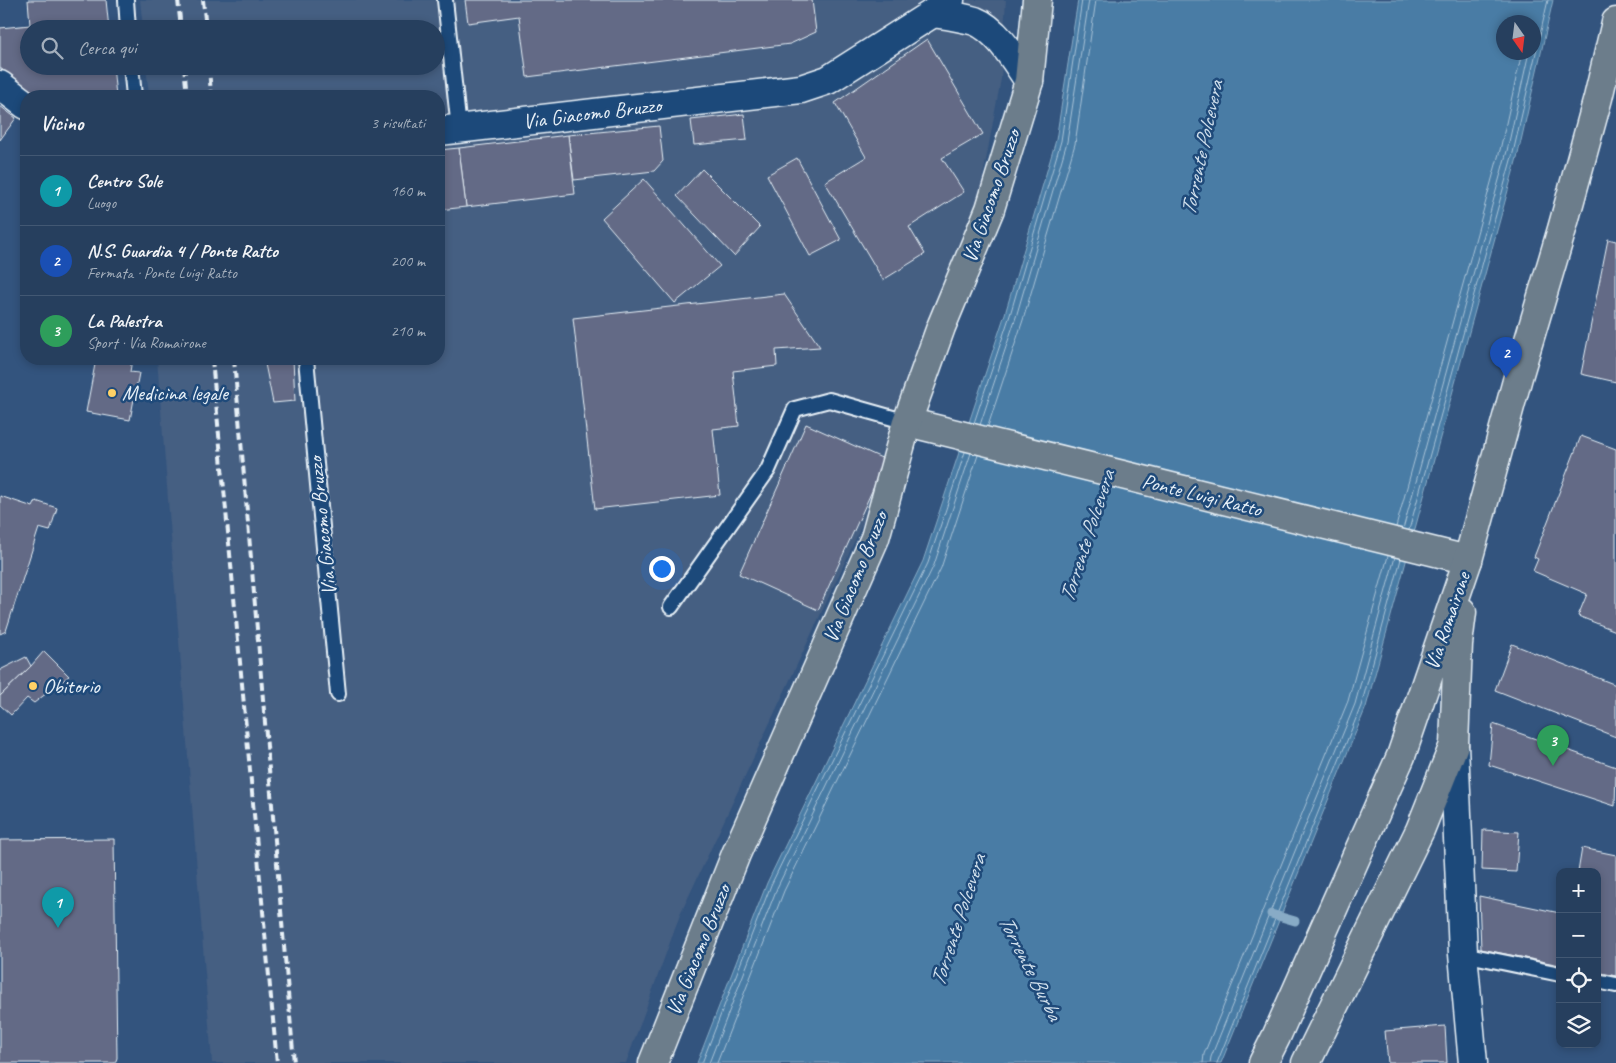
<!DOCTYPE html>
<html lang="it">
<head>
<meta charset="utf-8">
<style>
	:root { --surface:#263f5e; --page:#2e4664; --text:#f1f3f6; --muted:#a4afbc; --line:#425873; --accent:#ffd166 }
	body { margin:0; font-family:Caveat,sans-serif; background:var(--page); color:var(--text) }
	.controls { position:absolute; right:15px; bottom:15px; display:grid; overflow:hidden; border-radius:10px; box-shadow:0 2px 8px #0003 }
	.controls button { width:45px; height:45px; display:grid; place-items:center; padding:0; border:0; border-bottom:1px solid var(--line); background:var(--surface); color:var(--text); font:25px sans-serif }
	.compass { position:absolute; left:1496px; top:15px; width:45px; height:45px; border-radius:50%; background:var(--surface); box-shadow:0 2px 8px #0003; rotate:166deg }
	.you { position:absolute; left:661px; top:568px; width:18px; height:18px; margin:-12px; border:4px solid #fff; border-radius:50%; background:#1a73e8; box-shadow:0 0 0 8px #1a73e833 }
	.badge { display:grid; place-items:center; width:32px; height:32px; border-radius:50%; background:var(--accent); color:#fff; font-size:16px; font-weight:700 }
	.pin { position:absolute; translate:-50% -41px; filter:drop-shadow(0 1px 2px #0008) }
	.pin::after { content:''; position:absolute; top:26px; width:18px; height:15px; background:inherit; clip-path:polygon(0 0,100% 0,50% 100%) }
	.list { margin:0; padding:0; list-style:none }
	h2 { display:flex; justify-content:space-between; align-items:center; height:65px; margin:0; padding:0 20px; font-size:21px }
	h2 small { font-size:16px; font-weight:400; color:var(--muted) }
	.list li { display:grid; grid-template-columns:32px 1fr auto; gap:15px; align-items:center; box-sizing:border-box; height:70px; padding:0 20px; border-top:1px solid var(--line) }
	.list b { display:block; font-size:19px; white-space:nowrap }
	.list p { margin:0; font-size:16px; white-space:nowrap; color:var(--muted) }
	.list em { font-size:16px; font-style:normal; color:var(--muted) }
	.icon { flex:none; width:28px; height:28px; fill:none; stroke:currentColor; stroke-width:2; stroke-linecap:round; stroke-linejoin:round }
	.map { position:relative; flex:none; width:1616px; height:1063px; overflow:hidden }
	.search { position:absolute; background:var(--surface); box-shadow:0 2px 8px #0003; left:20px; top:20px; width:425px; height:55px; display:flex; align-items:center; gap:12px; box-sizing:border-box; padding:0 18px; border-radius:28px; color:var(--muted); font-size:19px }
	.panel { position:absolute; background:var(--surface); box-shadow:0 2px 8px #0003; left:20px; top:90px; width:425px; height:275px; border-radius:20px }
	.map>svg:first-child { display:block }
	.built { fill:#445e82 }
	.water { fill:#487ca5; stroke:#88abc6; fill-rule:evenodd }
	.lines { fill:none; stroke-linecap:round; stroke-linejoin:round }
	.shore { stroke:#a8c2d7; stroke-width:1 }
	.stream { stroke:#88abc6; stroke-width:9 }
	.building { fill:#636b86; stroke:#e8f1f8 }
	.service-casing { stroke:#e8f1f8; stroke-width:18 }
	.minor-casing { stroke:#e8f1f8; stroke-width:31 }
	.primary-casing { stroke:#e8f1f8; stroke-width:31 }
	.service { stroke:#1f4a7a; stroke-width:14 }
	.minor { stroke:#1f4a7a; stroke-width:28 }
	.primary { stroke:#6c7d8b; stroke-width:28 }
	.rail { stroke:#e8f1f8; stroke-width:4; stroke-dasharray:8 4; stroke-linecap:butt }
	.poi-dot { fill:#ffd166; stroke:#1f4a7a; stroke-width:2 }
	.labels { text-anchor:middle; stroke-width:5; stroke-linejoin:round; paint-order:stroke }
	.street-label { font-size:21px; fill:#e8f1f8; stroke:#1f4a7a }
	.poi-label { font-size:21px; fill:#e8f1f8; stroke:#1f4a7a; text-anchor:start }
	.water-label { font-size:22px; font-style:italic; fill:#d0dfec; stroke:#1f4a7a }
</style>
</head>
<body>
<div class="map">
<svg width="1616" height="1063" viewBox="0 0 1616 1063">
	<rect width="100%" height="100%" fill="#33547e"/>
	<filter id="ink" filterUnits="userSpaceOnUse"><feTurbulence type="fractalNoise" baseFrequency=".02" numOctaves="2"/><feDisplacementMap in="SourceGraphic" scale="10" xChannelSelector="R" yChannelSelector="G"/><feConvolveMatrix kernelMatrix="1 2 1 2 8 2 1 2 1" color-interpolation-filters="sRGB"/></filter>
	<g filter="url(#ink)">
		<polygon class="built" points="140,0 1006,0 1001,79 977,209 896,407 889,464 847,558 680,915 626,1063 212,1063 157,359 439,359 439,96 149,96 146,66 436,66 436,29 143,29"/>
		<path class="water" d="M1078,0H1553L1518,154L1366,707L1221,1063H697L767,883L923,561L1005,314L1056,140ZM1504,22H1534V52H1504Z"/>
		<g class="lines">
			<g class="shore">
				<polyline points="974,423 1010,315 1061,141 1082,0"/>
				<polyline points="980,425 1016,317 1067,142 1089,0"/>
				<polyline points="988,426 1023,320 1075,144 1096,0"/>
				<polyline points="1396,527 1500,150 1522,52"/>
				<polyline points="1403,529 1507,151 1529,52"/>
				<polyline points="1409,530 1513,153 1548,0"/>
				<polyline points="702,1063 771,885 928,563 965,452"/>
				<polyline points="709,1063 777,888 934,565 971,453"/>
				<polyline points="717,1063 784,891 941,568 978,455"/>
				<polyline points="1203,1063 1204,1054 1348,701 1388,556"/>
				<polyline points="1210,1063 1211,1057 1355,704 1395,557"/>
				<polyline points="1217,1063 1361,706 1401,559"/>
			</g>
			<polyline class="stream" points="1271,914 1295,921"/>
		</g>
		<g class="building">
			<polygon points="28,0 106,0 109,29 29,29 29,66 113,66 116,96 39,96 0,68 0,28 30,25"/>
			<polygon points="465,0 812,0 816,32 790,44 527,77 519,16 468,23"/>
			<polygon points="927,39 983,134 942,158 964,192 909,227 925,254 883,280 825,182 866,157 835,103"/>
			<polygon points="0,106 16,118 0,140"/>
			<polygon points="744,114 747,140 694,145 691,120"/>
			<polygon points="659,126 663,161 654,171 574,180 568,135"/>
			<polygon points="568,135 575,194 466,207 459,148"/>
			<polygon points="459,148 466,207 439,210 439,150"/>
			<polygon points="797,158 841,240 810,256 767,175"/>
			<polygon points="702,169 760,227 734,256 677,196"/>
			<polygon points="644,179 720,266 675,303 602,218"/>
			<polygon points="1608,239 1616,241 1616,382 1581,374"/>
			<polygon points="784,294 820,347 776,350 777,366 733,371 739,426 713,429 720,495 595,509 573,318"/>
			<polygon points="96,359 132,359 130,372 139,373 130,420 86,412"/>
			<polygon points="264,359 293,359 295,401 273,403"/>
			<polygon points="806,424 886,460 818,610 739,574"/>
			<polygon points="1581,436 1616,449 1616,631 1578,616 1587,594 1533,571 1538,559 1534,557"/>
			<polygon points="0,496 33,507 36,501 57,508 50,531 39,528 6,631 0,634"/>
			<polygon points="1512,644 1616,685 1616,737 1495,690"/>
			<polygon points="44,651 69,676 34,703 27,698 11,715 0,705 0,696 31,666"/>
			<polygon points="26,657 31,666 0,696 0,670"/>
			<polygon points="1493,724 1616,767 1615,806 1489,765"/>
			<polygon points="1483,830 1519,832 1516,872 1482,870"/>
			<polygon points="114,839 117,1058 115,1063 0,1063 0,840"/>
			<polygon points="1582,848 1616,855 1616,976 1597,972 1597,872 1578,872"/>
			<polygon points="1479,896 1560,913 1560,965 1481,949"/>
			<polygon points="1445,1026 1447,1063 1388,1063 1385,1031"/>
		</g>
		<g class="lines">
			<g class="service-casing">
				<g id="service">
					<polyline points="126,0 128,29"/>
					<polyline points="445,0 459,129"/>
					<polyline points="131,66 134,96"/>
					<polyline points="306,359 338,694"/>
					<polyline points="671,607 768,470 795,409 829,400 907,422"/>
					<polyline points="1463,954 1560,974"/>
					<polyline points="1597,981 1616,985"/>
				</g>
			</g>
			<g class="minor-casing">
				<g id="minor">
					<path d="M933,13C947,15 962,17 975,21C998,30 1016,62 1029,81"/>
					<polyline points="0,85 26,105"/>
					<polyline points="439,131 801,89 828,80 933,13 950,0"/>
					<polyline points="1454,745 1463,954 1473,1063"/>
				</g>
			</g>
			<g class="primary-casing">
				<g id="primary">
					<polyline points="907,422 1468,560"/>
					<polyline points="653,1063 736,854 875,538 907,422 941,327 990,209 1029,81 1037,0"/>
					<polyline points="1263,1063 1276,1037 1401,756 1468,560 1518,377 1562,229 1598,98 1616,22"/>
					<polyline points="1306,1063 1420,830 1454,745 1458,644 1462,612"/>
				</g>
			</g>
			<use href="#service" class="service"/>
			<use href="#minor" class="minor"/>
			<use href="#primary" class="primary"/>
			<g class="rail">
				<polyline points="178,0 181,29"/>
				<polyline points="203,0 206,29"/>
				<polyline points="184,66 187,96"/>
				<polyline points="209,66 211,96"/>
				<polyline points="212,359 277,1063"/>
				<polyline points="234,359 294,1063"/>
			</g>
		</g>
	</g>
	<g class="poi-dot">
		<circle cx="112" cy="393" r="5"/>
		<circle cx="33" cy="686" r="5"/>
	</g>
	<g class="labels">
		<g class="street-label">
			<text transform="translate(592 113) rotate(-7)" y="7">Via Giacomo Bruzzo</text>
			<text transform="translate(991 196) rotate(-71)" y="7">Via Giacomo Bruzzo</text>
			<text transform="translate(1202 495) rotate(14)" y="7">Ponte Luigi Ratto</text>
			<text transform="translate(322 526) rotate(-96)" y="7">Via Giacomo Bruzzo</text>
			<text transform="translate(855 577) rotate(-68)" y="7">Via Giacomo Bruzzo</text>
			<text transform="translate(1447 621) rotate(-71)" y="7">Via Romairone</text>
			<text transform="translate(698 950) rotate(-68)" y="7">Via Giacomo Bruzzo</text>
		</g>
		<g class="poi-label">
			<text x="122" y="400">Medicina legale</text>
			<text x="43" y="693">Obitorio</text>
		</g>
		<g class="water-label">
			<text transform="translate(1201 148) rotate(-78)" y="8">Torrente Polcevera</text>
			<text transform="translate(1086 536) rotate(-72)" y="8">Torrente Polcevera</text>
			<text transform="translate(957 920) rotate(-72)" y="8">Torrente Polcevera</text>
			<text transform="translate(1031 967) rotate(63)" y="8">Torrente Burba</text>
		</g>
	</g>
</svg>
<div class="controls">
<button>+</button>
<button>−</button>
<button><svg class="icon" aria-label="locate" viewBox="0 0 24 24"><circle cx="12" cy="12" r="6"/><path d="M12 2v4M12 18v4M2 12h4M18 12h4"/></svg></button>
<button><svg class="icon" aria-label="layers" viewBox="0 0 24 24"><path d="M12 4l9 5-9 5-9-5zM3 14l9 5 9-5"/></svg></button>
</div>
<svg class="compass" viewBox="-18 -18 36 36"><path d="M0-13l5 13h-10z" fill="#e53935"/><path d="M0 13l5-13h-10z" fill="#a4afbc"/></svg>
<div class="you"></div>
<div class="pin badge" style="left:58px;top:928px;background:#0f9aa8">1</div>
<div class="pin badge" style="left:1506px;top:378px;background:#1a4fb4">2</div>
<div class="pin badge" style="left:1553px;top:766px;background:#2e9e5b">3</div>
<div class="search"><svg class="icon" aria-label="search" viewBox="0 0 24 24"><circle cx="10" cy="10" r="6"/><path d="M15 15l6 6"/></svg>Cerca qui</div>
<section class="panel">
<h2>Vicino<small>3 risultati</small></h2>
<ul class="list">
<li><span class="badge" style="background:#0f9aa8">1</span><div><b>Centro Sole</b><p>Luogo</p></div><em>160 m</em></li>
<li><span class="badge" style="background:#1a4fb4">2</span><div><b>N.S. Guardia 4 / Ponte Ratto</b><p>Fermata · Ponte Luigi Ratto</p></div><em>200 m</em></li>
<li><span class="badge" style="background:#2e9e5b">3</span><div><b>La Palestra</b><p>Sport · Via Romairone</p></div><em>210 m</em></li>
</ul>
</section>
</div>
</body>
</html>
